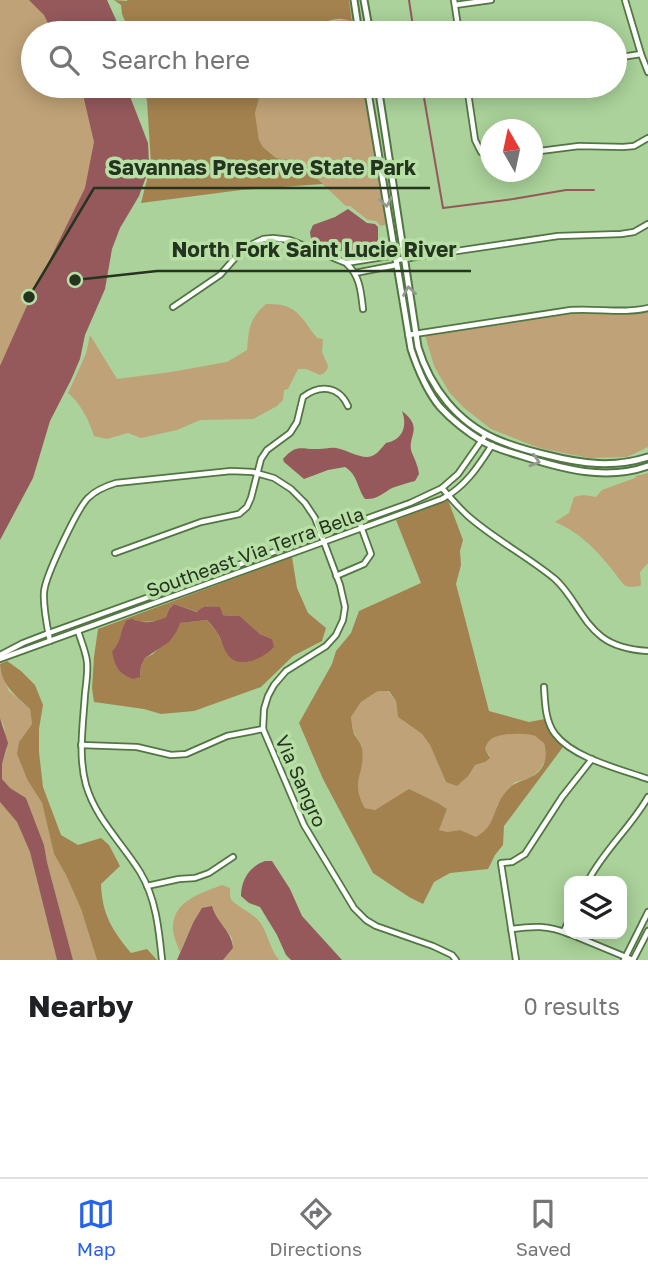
<!DOCTYPE html>
<html lang="en">
<head>
<meta charset="utf-8">
<style>
	:root { --surface:#fff; --page:#f2f2f2; --text:#202124; --muted:#757577; --line:#e0e0e0; --accent:#2563eb }
	body { margin:0; font-family:"Golos Text",sans-serif; background:var(--page); color:var(--text) }
	.controls { position:absolute; right:21px; bottom:21px; display:grid; overflow:hidden; border-radius:14px; box-shadow:0 4px 18px #0003 }
	.controls button { width:63px; height:63px; display:grid; place-items:center; padding:0; border:0; border-bottom:2px solid var(--line); background:var(--surface); color:var(--text); font:35px sans-serif }
	.compass { position:absolute; left:480px; top:119px; width:63px; height:63px; border-radius:50%; background:var(--surface); box-shadow:0 4px 18px #0003; rotate:351deg }
	.list { margin:0; padding:0; list-style:none }
	h2 { display:flex; justify-content:space-between; align-items:center; height:91px; margin:0; padding:0 28px; font-size:30px }
	h2 small { font-size:23px; font-weight:400; color:var(--muted) }
	.icon { flex:none; width:38px; height:38px; fill:none; stroke:currentColor; stroke-width:2; stroke-linecap:round; stroke-linejoin:round }
	.map { position:relative; flex:none; width:648px; height:960px; overflow:hidden }
	.search { position:absolute; background:var(--surface); box-shadow:0 4px 18px #0003; left:21px; right:21px; top:21px; height:77px; display:flex; align-items:center; gap:18px; box-sizing:border-box; padding:0 24px; border-radius:38px; color:var(--muted); font-size:26px }
	.sheet { height:217px; background:var(--surface) }
	nav { display:flex; justify-content:space-around; align-items:center; box-sizing:border-box; height:98px; border-top:2px solid var(--line); background:var(--surface); font-size:19px; color:var(--muted) }
	nav a { display:grid; justify-items:center; gap:4px }
	nav .on { color:var(--accent) }
	.map>svg:first-child { display:block }
	.green { fill:#bfa277 }
	.forest { fill:#a4824f; fill-rule:evenodd }
	.water { fill:#95595c }
	.lines { fill:none; stroke-linecap:round; stroke-linejoin:round }
	.stream { stroke:#95595c; stroke-width:2 }
	.minor-casing { stroke:#527643; stroke-width:8 }
	.tertiary-casing { stroke:#527643; stroke-width:9 }
	.minor { stroke:#fff; stroke-width:4.5 }
	.tertiary { stroke:#fff; stroke-width:5 }
	.oneway { stroke:#929a8e }
	.labels { text-anchor:middle; stroke-width:7; stroke-linejoin:round; paint-order:stroke }
	.street-label { font-size:19px; fill:#25341e; stroke:#b7dfa6 }
	.leader { fill:none; stroke:#25341e; stroke-width:2.5 }
	.callout-dot { fill:#25341e; stroke:#b7dfa6; stroke-width:2.5 }
	.callout-label { font-size:21px; text-anchor:middle; font-weight:bold; fill:#25341e; stroke:#b7dfa6; stroke-width:7; stroke-linejoin:round; paint-order:stroke }
</style>
</head>
<body>
<div class="map">
<svg width="648" height="960" viewBox="0 0 648 960">
	<rect width="100%" height="100%" fill="#aad29a"/>
	<g class="green">
		<polygon points="0,0 64,0 82,33 33,33 33,86 104,86 115,157 0,439"/>
		<polygon points="347,19 352,22 354,33 295,33 324,22"/>
		<polygon points="254,86 363,86 387,224 381,226 376,221 368,220 350,206 346,206 298,161 276,158 263,147 259,140 255,113 259,99"/>
		<path d="M266,304C297,303 300,316 317,338L323,339L322,352L328,366C327,371 325,373 320,375L306,369H298L288,389L284,390L283,400L277,406L253,419L200,420L177,430L141,438L128,433L107,439L94,436C89,420 81,404 68,393L86,354L90,335L117,379L171,372L227,362L247,350C249,329 249,319 266,304Z"/>
		<polygon points="591,312 628,314 648,312 648,447 627,457 589,458 539,448 491,429 463,407 449,392 434,366 425,335 572,313"/>
		<path d="M648,473V563L640,572L641,584L640,586L630,587L624,585C606,561 585,534 555,522L569,513L574,497L583,495L596,497L602,490L635,478L636,476Z"/>
		<polygon points="0,669 9,691 30,709 32,724 19,742 28,781 42,803 54,854 66,875 81,909 97,960 73,960 47,862 44,845 26,798 10,788 2,779 2,764 7,749 4,726 0,718"/>
		<path d="M378,691H388L396,701L398,717L422,734L430,745L446,782L469,775L475,765L485,762L490,756L485,749C486,746 487,742 490,740C499,732 524,731 535,736C537,737 542,741 544,742L546,759L541,768L531,778L515,782L497,805L494,818L486,831L475,838L460,830L447,832L438,830L447,809L438,803L410,790L375,810L365,808L357,795L358,781L362,762V746L353,731L351,717L361,702Z"/>
		<polygon points="0,802 17,822 30,852 57,960 0,960"/>
		<path d="M222,885L230,888C230,891 230,897 231,899C233,904 252,913 258,920C267,929 269,948 279,960H223L233,948L232,938L214,914L193,923L180,952C177,944 172,934 173,925C175,900 202,893 222,885Z"/>
	</g>
	<g class="forest">
		<path d="M114,0L127,1V0H349L352,22C336,12 315,28 298,32C285,36 271,28 259,33H130L122,14L121,5Z"/>
		<polygon points="143,86 254,86 259,99 255,113 259,140 263,147 276,158 298,161 323,184 241,190 141,203 151,164 147,101"/>
		<path d="M448,500L463,540L460,551L461,565L456,584L489,711L529,722L545,719L552,736L563,747L504,826L503,845L495,855L488,869L450,873L434,882L423,904L409,897L373,873L323,779L299,723L332,664L336,651L351,633L359,611L421,583L396,520ZM378,691H389L396,701L398,717L422,734L430,745L446,782L457,786L469,775L475,765L485,762L490,758L485,749C486,746 487,743 490,740C498,733 525,732 535,736C537,737 541,741 544,743C546,752 547,761 541,769C530,783 517,777 505,793C491,810 498,824 476,837L460,830L447,832L439,830L447,809L438,803L409,789L375,810L365,808C349,781 366,774 362,748C361,743 357,739 354,734C352,729 352,723 351,717L361,702Z"/>
		<path d="M292,557L297,588L308,613L326,628L322,641L293,656L261,687L194,711L161,714L144,709L94,702L92,688L94,657L98,629ZM174,604L198,612L208,606L219,607L223,615L228,616H240L260,634L272,639L228,655L217,632L207,620L179,623L177,631L153,654L145,658L141,666L140,677L112,651L140,622L158,621L166,617L169,609Z"/>
		<path d="M7,661L21,671L35,685L43,705L39,729V752L43,787L61,835L78,845L101,838L109,845L120,866L101,884C102,914 112,930 131,953L147,949L157,960H97L81,909L66,875L54,854L42,803L28,781L17,754L19,742L32,724L30,709C16,696 1,685 0,664Z"/>
	</g>
	<g class="water">
		<polygon points="29,0 107,0 122,33 53,33 44,15"/>
		<polygon points="81,86 126,86 148,143 149,164 146,177 139,196 120,228 112,249 105,289 85,335 80,359 71,380 50,421 33,478 0,540 0,366 25,310 85,188 94,142"/>
		<path d="M348,209L367,223L375,224L378,227V240L371,249C351,254 328,252 311,239L310,232L313,225L335,217Z"/>
		<path d="M402,411C425,429 406,436 412,453C415,460 418,466 419,474L415,481C407,483 400,485 392,488C383,493 377,500 365,499C357,488 358,475 345,467L328,470L304,479L284,462L283,459C297,443 301,450 319,449C324,449 331,447 336,448C344,449 360,458 368,457C377,456 381,448 386,443C402,440 408,427 402,411Z"/>
		<path d="M174,604L197,612C203,605 211,606 220,607L223,615L229,616H240L260,634L272,639L274,647C264,658 239,670 228,655C223,649 222,640 218,634C215,629 211,624 207,620L180,623L177,631L169,642L145,658L141,666L140,677L133,679C118,673 115,667 112,651C123,641 119,631 127,620C137,618 129,619 138,621C148,624 158,621 166,617L169,609Z"/>
		<polygon points="0,718 8,743 2,764 2,779 10,788 26,798 44,845 47,862 73,960 57,960 30,852 17,822 0,802"/>
		<path d="M265,861H272L290,889L302,916L342,960H291L286,955L277,935L260,907L249,903L241,896C241,880 250,866 265,861Z"/>
		<path d="M212,906C216,922 232,931 233,948L223,960H177L193,923L202,908Z"/>
	</g>
	<g class="lines">
		<g class="stream">
			<polyline points="409,0 414,33"/>
			<polyline points="422,86 443,208 513,199 566,190 594,190"/>
		</g>
		<g class="minor-casing">
			<g id="minor">
				<polyline points="454,0 459,33"/>
				<polyline points="625,0 641,54 648,72"/>
				<polyline points="455,5 491,0"/>
				<polyline points="615,58 641,54"/>
				<polyline points="467,86 475,140 481,152 490,156"/>
				<polyline points="532,152 579,146 623,147 634,146 648,138"/>
				<polyline points="396,260 558,236 621,234 634,232 648,224"/>
				<path d="M347,264C360,276 361,292 363,309"/>
				<polyline points="355,273 396,265"/>
				<polyline points="173,307 220,275 244,248 263,239 273,238 290,240 346,263 395,255"/>
				<path d="M408,335L571,310C595,308 626,314 648,308"/>
				<path d="M442,488C450,497 458,507 468,516C494,539 527,556 555,579C574,596 581,621 602,637C615,647 632,650 648,651"/>
				<path d="M115,553L201,522L239,514L247,507L251,498L261,459L267,450L290,433L297,422L303,397C320,384 339,386 348,406"/>
				<polyline points="336,576 364,564 371,554 359,521"/>
				<path d="M78,631C81,641 86,652 87,662C88,673 86,684 85,694C83,725 78,756 86,785C96,819 122,843 140,872C156,898 159,930 162,960"/>
				<path d="M50,641C47,626 43,608 44,592C45,577 77,509 88,498C96,490 106,486 116,483L231,471L253,472L274,478L291,489L305,503L315,518L340,585L345,607L343,620L336,635L326,646L286,671L274,685L268,696L264,709L263,729L304,825L354,908L366,920L376,926L433,946L452,955L456,960"/>
				<polyline points="0,655 23,643 49,633 410,503 442,488 458,474 486,434"/>
				<path d="M0,659L442,499C465,487 478,467 492,445"/>
				<path d="M544,687C545,702 545,721 555,734C573,758 620,769 648,779"/>
				<polyline points="81,745 137,747 171,755 186,754 227,736 263,729"/>
				<path d="M588,881C604,850 631,827 648,797"/>
				<polyline points="147,886 179,879 195,878 209,873 233,857"/>
				<path d="M511,929C533,926 548,925 569,934"/>
				<polyline points="564,931 569,920"/>
				<polyline points="570,934 633,960 648,931"/>
				<polyline points="516,960 501,863 512,862 525,854 562,797 592,759"/>
				<polyline points="624,960 648,912"/>
			</g>
		</g>
		<g class="tertiary-casing">
			<g id="tertiary">
				<polyline points="354,0 359,33"/>
				<polyline points="364,0 370,33"/>
				<path d="M367,86L411,349C418,370 426,390 440,407C452,420 467,432 482,441C494,448 508,452 522,456C563,469 606,481 648,466"/>
				<path d="M378,86L418,347C430,387 457,422 496,439C512,446 530,451 547,455C582,464 614,468 648,457"/>
			</g>
		</g>
		<use href="#minor" class="minor"/>
		<use href="#tertiary" class="tertiary"/>
	</g>
	<defs><path id="oneway-chevron" d="M-2-3.5L2.5 0L-2 3.5" fill="none" stroke-width="1.6" stroke-linecap="round" stroke-linejoin="round" transform="scale(1.75)"/></defs>
	<g class="oneway">
		<use href="#oneway-chevron" transform="translate(386 202) rotate(81)"/>
		<use href="#oneway-chevron" transform="translate(409 291) rotate(-99)"/>
		<use href="#oneway-chevron" transform="translate(535 461) rotate(17)"/>
	</g>
	<g class="labels">
		<g class="street-label">
			<text transform="translate(255 552) rotate(-20)" y="7">Southeast Via Terra Bella</text>
			<text transform="translate(301 781) rotate(66)" y="7">Via Sangro</text>
		</g>
	</g>
	<path class="leader" d="M29 297L94 188H430M75 280L157 271H471"/>
	<g class="callout-dot">
		<circle cx="29" cy="297" r="7"/>
		<circle cx="75" cy="280" r="7"/>
	</g>
	<g class="callout-label">
		<text x="262" y="175">Savannas Preserve State Park</text>
		<text x="314" y="257">North Fork Saint Lucie River</text>
	</g>
</svg>
<div class="controls">
<button><svg class="icon" aria-label="layers" viewBox="0 0 24 24"><path d="M12 4l9 5-9 5-9-5zM3 14l9 5 9-5"/></svg></button>
</div>
<svg class="compass" viewBox="-18 -18 36 36"><path d="M0-13l5 13h-10z" fill="#e53935"/><path d="M0 13l5-13h-10z" fill="#757577"/></svg>
<div class="search"><svg class="icon" aria-label="search" viewBox="0 0 24 24"><circle cx="10" cy="10" r="6"/><path d="M15 15l6 6"/></svg>Search here</div>
</div>
<section class="sheet">
<h2>Nearby<small>0 results</small></h2>
<ul class="list">
</ul>
</section>
<nav>
<a class="on"><svg class="icon" aria-label="map" viewBox="0 0 24 24"><path d="M3 6l6-2 6 2 6-2v14l-6 2-6-2-6 2zM9 4v14M15 6v14"/></svg>Map</a>
<a><svg class="icon" aria-label="directions" viewBox="0 0 24 24"><path d="M12 3l9 9-9 9-9-9zM9 14v-3h6M13 9l2 2-2 2"/></svg>Directions</a>
<a><svg class="icon" aria-label="saved" viewBox="0 0 24 24"><path d="M7 4h10v16l-5-4-5 4z"/></svg>Saved</a>
</nav>
</body>
</html>
